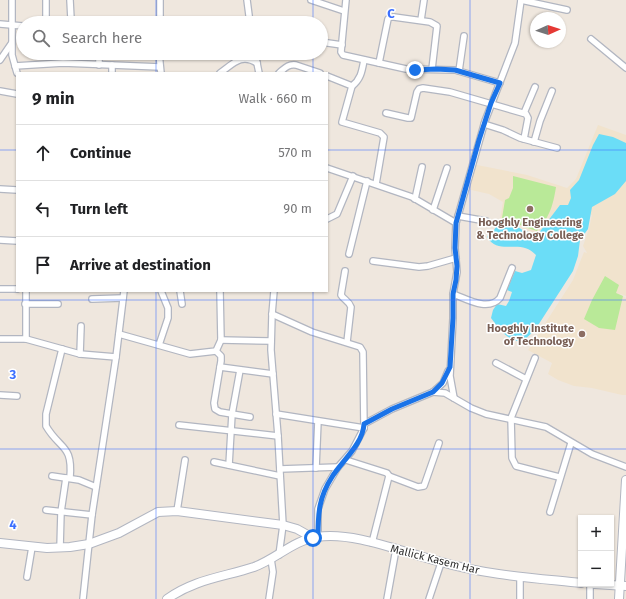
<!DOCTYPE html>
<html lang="en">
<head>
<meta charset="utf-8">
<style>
	:root { --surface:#fff; --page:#f6f6f6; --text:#202124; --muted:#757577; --line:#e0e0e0 }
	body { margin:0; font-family:"Fira Sans",sans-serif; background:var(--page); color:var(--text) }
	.controls { position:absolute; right:12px; bottom:12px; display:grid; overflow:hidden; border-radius:0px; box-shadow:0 1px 3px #0004 }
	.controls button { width:36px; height:36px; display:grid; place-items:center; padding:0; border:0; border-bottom:1px solid var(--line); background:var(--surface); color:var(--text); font:20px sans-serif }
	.compass { position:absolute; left:530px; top:12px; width:36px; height:36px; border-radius:50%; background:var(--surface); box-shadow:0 1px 3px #0004; rotate:87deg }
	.stop { position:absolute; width:12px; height:12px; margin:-9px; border:3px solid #1a73e8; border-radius:50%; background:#fff }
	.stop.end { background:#1a73e8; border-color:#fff; box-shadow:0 1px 4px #0008 }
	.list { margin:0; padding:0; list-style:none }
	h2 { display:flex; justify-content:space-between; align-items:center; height:52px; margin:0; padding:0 16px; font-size:17px }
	h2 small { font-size:13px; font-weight:400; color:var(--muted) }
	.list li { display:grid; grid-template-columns:26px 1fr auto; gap:12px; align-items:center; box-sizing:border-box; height:56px; padding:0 16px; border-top:1px solid var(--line) }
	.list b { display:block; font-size:15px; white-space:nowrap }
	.list em { font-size:13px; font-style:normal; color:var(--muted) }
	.icon { flex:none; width:22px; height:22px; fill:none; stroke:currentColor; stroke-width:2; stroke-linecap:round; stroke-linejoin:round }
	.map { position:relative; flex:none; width:626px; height:599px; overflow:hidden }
	.search { position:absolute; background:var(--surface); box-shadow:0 1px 3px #0004; left:16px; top:16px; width:312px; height:44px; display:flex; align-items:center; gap:10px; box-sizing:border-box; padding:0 14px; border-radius:22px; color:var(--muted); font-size:15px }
	.panel { position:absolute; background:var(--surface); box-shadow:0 1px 3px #0004; left:16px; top:72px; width:312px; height:220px; border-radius:0px }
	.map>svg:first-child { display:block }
	.education { fill:#f1e3cd }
	.green { fill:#b9e998 }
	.water { fill:#6bddf7 }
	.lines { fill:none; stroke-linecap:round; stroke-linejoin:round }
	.street-casing { stroke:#b2b6c1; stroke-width:8 }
	.secondary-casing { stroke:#b2b6c1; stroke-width:10 }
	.street { stroke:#fff; stroke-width:5.5 }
	.secondary { stroke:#fff; stroke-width:8 }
	.route { stroke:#1a73e8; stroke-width:5 }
	.grid { fill:none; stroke:#3b6fff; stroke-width:1; stroke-opacity:0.55 }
	.education-dot { fill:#8d6e63; stroke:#fff; stroke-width:1.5 }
	.labels { text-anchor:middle; stroke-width:3; stroke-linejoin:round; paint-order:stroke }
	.education-label { font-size:11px; font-weight:bold; fill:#785e54; stroke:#fff }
	.street-label { font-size:11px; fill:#2d2d2d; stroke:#fff }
	.grid-label { font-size:13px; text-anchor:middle; font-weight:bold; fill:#3b6fff; stroke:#fff; stroke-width:3; stroke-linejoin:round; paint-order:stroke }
</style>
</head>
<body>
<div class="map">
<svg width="626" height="599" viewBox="0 0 626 599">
	<rect width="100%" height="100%" fill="#efe7de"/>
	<polygon class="education" points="598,125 626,135 626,296 618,293 626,298 626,395 622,395 592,388 574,386 558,380 548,374 552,363 528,350 573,280 584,252 587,253 583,246 589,229 592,215 571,208 537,233 525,230 515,223 500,219 503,202 489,194 467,189 472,164 527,175 567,188 576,179"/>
	<g class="green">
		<path d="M513,176L556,187C553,206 550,216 537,231C524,228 514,221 502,218L505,200L509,198L513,188Z"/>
		<polygon points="605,276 619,285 616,293 623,296 615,330 599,328 584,319 592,300"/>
	</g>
	<path class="water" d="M599,134L613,137L626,143V181L615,194L592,207L588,229L580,240L578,256L573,271L535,330L522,342C507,340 500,330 491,318L493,310L497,304L506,306L509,301L512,292L507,290L515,271L522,273L531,270L536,255C520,237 500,257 487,237L489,233L494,230L501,220L515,225L524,231L538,234L560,205H568L571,198L570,190L579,180L593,145Z"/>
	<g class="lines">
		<g class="street-casing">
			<g id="street">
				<polyline points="12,0 12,55 17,73"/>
				<polyline points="46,0 46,23"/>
				<polyline points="70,0 71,19"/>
				<polyline points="160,0 160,23"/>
				<polyline points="247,0 250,23"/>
				<polyline points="311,0 344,11"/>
				<polyline points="346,0 341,52 343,55 406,69 455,70 500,83"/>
				<polyline points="521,0 567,10"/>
				<polyline points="421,20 424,0"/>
				<polyline points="0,24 23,26"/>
				<polyline points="591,39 626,68"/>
				<polyline points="321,42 342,45"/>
				<polyline points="159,53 161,73"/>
				<polyline points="255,53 259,73"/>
				<polyline points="0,60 11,44"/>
				<polyline points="238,60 241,53"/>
				<polyline points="379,63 388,19 390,17 394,17 430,22 437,26 432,69"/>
				<polyline points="99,65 99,53"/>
				<polyline points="15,66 63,63 160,67"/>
				<polyline points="459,71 464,36"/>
				<polyline points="112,73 112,65"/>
				<path d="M220,73C233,64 241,53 257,63"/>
				<path d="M279,73C285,68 288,64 296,65L320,73"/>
				<polyline points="327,76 352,86 342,122 380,133 384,137 376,184"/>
				<path d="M352,86C361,79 362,71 364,60"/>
				<polyline points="0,91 17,94"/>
				<polyline points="386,113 408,118 411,118 417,92 419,89 423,88 450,92 526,114 528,118 524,139"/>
				<polyline points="524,113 535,87"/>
				<polyline points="484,124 503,130 520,138 557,148"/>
				<polyline points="534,142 540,121 552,91"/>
				<polyline points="327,168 412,197 456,223"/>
				<polyline points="0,189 17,190"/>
				<polyline points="415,199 422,167"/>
				<polyline points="433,210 447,168"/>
				<polyline points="458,216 486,221"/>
				<polyline points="327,219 337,214 353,176"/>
				<polyline points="0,240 17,241"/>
				<polyline points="349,254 367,181"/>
				<polyline points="373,261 419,267 428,266 456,258"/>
				<path d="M345,271L341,295C344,300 349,301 351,307L347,342"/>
				<polyline points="0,289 17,289"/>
				<polyline points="180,291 182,304"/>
				<polyline points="274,291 272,314 271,350 278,436 283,525 279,555"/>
				<path d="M453,294C467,299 488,312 500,298L512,268"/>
				<polyline points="92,299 123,298"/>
				<polyline points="25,304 58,304"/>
				<polyline points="272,314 312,332 360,347 363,352 364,428 352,451 338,467 325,489 318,509 318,537"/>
				<polyline points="119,334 190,354 216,351 221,340 220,291"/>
				<polyline points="0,339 26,339 80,354 116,357"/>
				<polyline points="26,339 26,291"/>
				<polyline points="221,340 271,341"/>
				<polyline points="159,345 168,318 168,308 161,291"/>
				<path d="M62,349L46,414V426C60,450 73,444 70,478"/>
				<polyline points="216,351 221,356 221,361 214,403 215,409 220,412 250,417"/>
				<polyline points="80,354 81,326"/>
				<polyline points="535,358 511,418 512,458 516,466 559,477"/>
				<polyline points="496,363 526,379"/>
				<polyline points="220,367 273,374"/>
				<polyline points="433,392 445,393 471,408 486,414 546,427 592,454 626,467"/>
				<polyline points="0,395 17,396"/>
				<polyline points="454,398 450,376 453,318 453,294 457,272 455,248 456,223 485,121 515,43 521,0"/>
				<polyline points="276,414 364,428"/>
				<polyline points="364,424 392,409 433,392 443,383 448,371"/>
				<polyline points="179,425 278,436"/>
				<polyline points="346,460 387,473 389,476 372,543"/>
				<polyline points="214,462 280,476"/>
				<polyline points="229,465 232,414 240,370"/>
				<polyline points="316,468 318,421"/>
				<polyline points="280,469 338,467"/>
				<polyline points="52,476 79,480 96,487"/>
				<polyline points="389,476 418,487 424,486 439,443"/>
				<polyline points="46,510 92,515"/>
				<polyline points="177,511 185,460"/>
				<polyline points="550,512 571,443"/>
				<polyline points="60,548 61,512 66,478"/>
				<polyline points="27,577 32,547"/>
				<polyline points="590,584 590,599"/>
				<polyline points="83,599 92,515 116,357 124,291"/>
				<polyline points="269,599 273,572 271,559"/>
				<polyline points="387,599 396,549"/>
				<polyline points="429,599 441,563"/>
				<polyline points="520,599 520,577"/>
			</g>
		</g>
		<g class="secondary-casing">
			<g id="secondary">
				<polyline points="0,543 47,548 70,547 89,544 119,533 158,512 177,511 283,525 297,529 313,538"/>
				<polyline points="594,584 626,586"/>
				<path d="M167,599C195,579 224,577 254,567C276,559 294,540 317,537C354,531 404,553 441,562C486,575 534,578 581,583"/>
				<polyline points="619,599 626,480"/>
			</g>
		</g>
		<use href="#street" class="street"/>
		<use href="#secondary" class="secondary"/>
	</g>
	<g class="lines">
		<path class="route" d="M313,538L318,537C318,513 319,497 332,477C342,461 363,444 364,424L392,409L433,392L442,383L450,367L453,318V294L456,280L457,266L455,248L456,223L479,140L491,103L500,83L455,70L436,69L415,70"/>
	</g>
	<path class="grid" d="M156,0V23M313,0V23M470,0V599M156,53V73M313,53V73M0,150H17M327,150H626M156,291V599M313,291V599M0,300H626M0,449H626"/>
	<g class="education-dot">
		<circle cx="530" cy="209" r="4"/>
		<circle cx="582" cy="334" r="4"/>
	</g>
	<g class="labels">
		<g class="education-label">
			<text x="530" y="226">Hooghly Engineering<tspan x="530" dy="13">&amp; Technology College</tspan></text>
			<text x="574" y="332" text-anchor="end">Hooghly Institute<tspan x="574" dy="13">of Technology</tspan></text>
		</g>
		<g class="street-label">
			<text transform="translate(435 559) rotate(14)" y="4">Mallick Kasem Har</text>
		</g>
	</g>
	<g class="grid-label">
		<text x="391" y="18">C</text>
		<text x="13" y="379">3</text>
		<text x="13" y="529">4</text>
	</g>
</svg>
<div class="controls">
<button>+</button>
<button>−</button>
</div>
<svg class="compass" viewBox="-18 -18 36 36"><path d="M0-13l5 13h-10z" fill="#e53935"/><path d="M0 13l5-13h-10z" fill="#757577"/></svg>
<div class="stop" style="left:313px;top:538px"></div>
<div class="stop end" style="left:415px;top:70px"></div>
<div class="search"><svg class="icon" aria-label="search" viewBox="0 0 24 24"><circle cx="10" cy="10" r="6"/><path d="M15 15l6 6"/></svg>Search here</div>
<section class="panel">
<h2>9 min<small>Walk · 660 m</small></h2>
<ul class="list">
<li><svg class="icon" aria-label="ahead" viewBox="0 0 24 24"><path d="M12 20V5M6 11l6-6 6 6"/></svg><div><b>Continue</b></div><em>570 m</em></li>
<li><svg class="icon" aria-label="left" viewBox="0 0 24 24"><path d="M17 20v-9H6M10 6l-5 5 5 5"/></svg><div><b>Turn left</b></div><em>90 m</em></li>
<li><svg class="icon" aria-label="arrive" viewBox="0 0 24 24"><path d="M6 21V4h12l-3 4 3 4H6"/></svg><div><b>Arrive at destination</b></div></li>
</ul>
</section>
</div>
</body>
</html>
